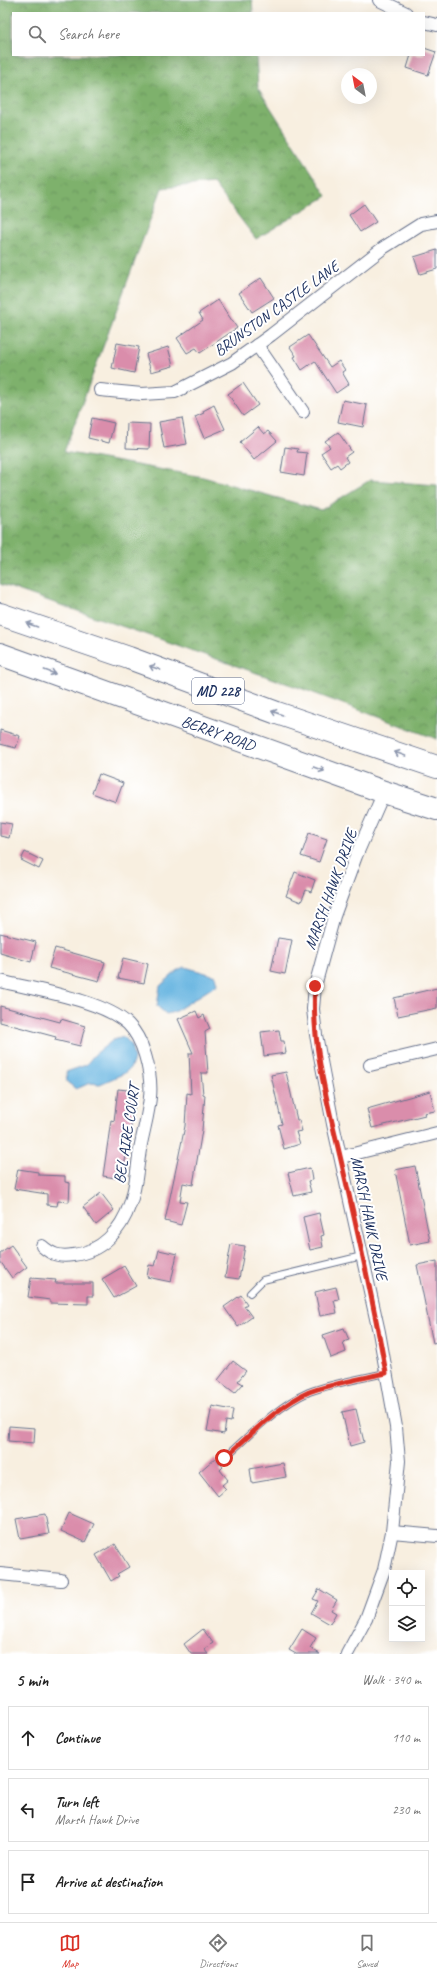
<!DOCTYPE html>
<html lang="en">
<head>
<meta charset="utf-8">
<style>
	:root { --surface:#fff; --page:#f2f2f2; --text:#222; --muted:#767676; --line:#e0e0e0; --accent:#d93025 }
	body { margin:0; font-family:Caveat,sans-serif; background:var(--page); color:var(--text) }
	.controls { position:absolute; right:12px; bottom:12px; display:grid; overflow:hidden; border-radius:0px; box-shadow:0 4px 16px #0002 }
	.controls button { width:36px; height:36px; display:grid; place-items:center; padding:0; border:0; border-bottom:1px solid var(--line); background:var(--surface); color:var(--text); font:20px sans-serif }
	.compass { position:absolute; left:341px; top:68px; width:36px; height:36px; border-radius:50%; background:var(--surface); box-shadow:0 4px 16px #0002; rotate:328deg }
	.stop { position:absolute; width:12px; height:12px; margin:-9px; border:3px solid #d93025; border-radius:50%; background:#fff }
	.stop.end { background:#d93025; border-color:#fff; box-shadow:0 1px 4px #0008 }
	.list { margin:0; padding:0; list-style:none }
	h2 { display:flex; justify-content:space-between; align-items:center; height:52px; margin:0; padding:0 16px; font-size:17px }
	h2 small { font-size:13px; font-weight:400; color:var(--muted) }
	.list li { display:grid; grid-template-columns:26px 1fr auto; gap:12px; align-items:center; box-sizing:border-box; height:64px; margin:0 8px 8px; padding:0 8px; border:1px solid var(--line); border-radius:0px }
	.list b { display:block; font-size:15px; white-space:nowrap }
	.list p { margin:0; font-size:13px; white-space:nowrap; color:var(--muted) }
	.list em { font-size:13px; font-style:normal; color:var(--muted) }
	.icon { flex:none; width:22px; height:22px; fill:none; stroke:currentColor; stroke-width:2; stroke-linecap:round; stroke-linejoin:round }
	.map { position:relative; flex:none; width:437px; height:1654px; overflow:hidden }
	.search { position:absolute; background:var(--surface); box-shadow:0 4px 16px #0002; left:12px; right:12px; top:12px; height:44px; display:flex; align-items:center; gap:10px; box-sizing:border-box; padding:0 14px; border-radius:0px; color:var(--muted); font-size:15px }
	.sheet { height:268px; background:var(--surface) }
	nav { display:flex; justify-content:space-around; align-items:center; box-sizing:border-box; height:56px; border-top:1px solid var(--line); background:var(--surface); font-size:11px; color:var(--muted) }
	nav a { display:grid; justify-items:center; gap:2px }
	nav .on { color:var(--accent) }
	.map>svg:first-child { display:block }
	.forest { fill:url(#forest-crowns); stroke:#4c7065 }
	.water { fill:#68b5e1; stroke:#4272a0 }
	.building { fill:#da8dab }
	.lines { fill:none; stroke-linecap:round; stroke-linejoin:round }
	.lane-casing { stroke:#68728c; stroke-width:8 }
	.street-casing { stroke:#68728c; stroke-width:14 }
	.highway-casing { stroke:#68728c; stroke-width:24 }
	.lane { stroke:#fff; stroke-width:6 }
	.street { stroke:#fff; stroke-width:12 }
	.highway { stroke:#fff; stroke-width:22 }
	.oneway { stroke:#8d97ae }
	.route { stroke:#d93025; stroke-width:5 }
	.labels { text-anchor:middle; stroke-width:4; stroke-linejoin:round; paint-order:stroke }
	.shield { fill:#fff; stroke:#5f6d8e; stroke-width:1 }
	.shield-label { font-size:15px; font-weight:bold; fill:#1b2f5e }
	.street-label { font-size:16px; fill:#1b2f5e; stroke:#fff }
</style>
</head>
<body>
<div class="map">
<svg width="437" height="1654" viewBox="0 0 437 1654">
	<defs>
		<pattern id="forest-crowns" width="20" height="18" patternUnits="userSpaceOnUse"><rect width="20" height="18" fill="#7eb16c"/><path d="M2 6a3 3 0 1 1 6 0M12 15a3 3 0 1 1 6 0" fill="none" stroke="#66905c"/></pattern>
	</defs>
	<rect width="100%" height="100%" fill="#fff"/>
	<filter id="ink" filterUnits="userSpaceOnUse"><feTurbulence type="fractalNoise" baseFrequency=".025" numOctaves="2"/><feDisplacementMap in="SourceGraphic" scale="8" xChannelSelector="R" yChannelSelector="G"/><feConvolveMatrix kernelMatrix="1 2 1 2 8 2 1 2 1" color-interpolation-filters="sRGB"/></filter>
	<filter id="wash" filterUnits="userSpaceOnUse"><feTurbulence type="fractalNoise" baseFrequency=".012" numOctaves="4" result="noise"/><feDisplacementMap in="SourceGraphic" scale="16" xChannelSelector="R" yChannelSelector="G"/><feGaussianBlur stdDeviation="0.9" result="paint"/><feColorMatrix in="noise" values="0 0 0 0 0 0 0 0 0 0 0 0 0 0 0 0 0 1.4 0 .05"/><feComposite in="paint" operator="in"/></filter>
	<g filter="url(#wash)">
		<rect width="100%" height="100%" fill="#f8efe0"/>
		<polygon class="forest" points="0,0 252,0 253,13 13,13 13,55 256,55 258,88 327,196 256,239 213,183 162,188 64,452 203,477 321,510 370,480 437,485 437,739 300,688 0,584"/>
		<g class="water">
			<polygon points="185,967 216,976 218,984 174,1012 166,1014 157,1006 160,986 177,971"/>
			<polygon points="124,1037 131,1044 134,1059 131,1067 125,1073 100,1084 90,1083 76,1089 67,1082 66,1072 86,1065 94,1055 113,1040"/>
		</g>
		<g id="blocks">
			<g class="building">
				<polygon points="424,48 436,52 428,75 407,68 411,55 424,55"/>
				<polygon points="364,204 376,222 360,232 349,215"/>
				<polygon points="437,250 437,269 420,274 414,257"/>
				<polygon points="261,278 274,298 252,312 239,293"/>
				<polygon points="218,300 237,328 200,353 196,348 187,353 177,338 203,320 199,313"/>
				<polygon points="308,335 330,367 339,361 345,370 342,372 349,384 336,393 315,361 302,370 294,357 296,356 290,347"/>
				<polygon points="117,343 139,347 134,373 112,368"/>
				<polygon points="168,347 173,366 151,372 146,354"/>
				<polygon points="243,383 258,405 243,416 228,394"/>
				<polygon points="343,400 367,405 363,427 338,422"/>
				<polygon points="214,405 225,429 204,438 195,417 204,413 203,411"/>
				<polygon points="92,418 114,423 109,443 88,438"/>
				<polygon points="182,418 187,444 164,448 159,422"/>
				<polygon points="127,423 150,424 149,449 126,448"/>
				<polygon points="258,427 264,434 268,431 277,441 254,460 240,442"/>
				<polygon points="338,432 352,452 345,457 348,462 340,468 337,464 331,468 321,453 330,447 325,441"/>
				<polygon points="285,447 298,449 297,452 307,453 304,476 281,472"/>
				<polygon points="0,730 20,736 16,748 0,744"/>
				<polygon points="99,774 123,783 116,802 92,793"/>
				<polygon points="0,822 12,824 9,838 0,836"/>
				<polygon points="309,833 327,839 319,862 301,856"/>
				<polygon points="25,852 43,861 39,869 21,860"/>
				<polygon points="295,872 315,880 311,892 306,890 301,902 286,896"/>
				<polygon points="0,933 36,942 31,962 0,953"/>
				<polygon points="278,938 292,940 285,974 271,971"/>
				<polygon points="55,948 105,962 99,981 49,968"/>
				<polygon points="123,958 148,964 144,983 118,978"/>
				<polygon points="437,988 437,1008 398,1016 394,998"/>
				<polygon points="0,1006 60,1022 61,1019 85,1026 80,1046 55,1040 56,1037 0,1022"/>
				<polygon points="196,1011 199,1018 204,1015 210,1029 205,1032 208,1073 201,1073 203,1094 205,1095 202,1130 193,1185 183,1183 180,1201 187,1202 181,1225 165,1221 185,1126 187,1093 191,1094 189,1053 193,1053 178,1019"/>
				<polygon points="279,1030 281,1041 284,1041 286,1053 264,1056 261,1032"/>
				<polygon points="286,1072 297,1120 299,1120 302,1131 296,1132 300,1144 284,1149 278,1125 282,1124 271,1075"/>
				<polygon points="118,1089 137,1091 122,1179 103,1176 111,1120 114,1121"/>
				<polygon points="430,1091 435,1111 424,1113 425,1115 372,1128 367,1109"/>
				<polygon points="415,1166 430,1241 410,1245 395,1170"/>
				<polygon points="310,1168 312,1180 308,1181 311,1192 294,1196 288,1173"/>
				<polygon points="18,1169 38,1172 38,1175 65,1176 65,1182 70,1183 69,1202 58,1201 57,1206 47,1205 47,1194 14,1189"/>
				<polygon points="101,1193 114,1210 96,1225 83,1207"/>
				<polygon points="319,1213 324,1235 321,1236 323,1247 310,1250 303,1217"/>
				<polygon points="231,1244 245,1246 239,1279 225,1277"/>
				<polygon points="11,1245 27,1267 12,1278 0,1261 0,1253"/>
				<polygon points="159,1250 177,1254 171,1282 147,1277 149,1265 155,1266"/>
				<polygon points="437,1261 437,1342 433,1343 417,1265"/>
				<polygon points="124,1266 136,1286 114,1298 102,1279"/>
				<polygon points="31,1278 56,1280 55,1283 93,1283 93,1296 88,1296 88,1304 50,1303 50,1300 28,1297"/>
				<polygon points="336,1287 339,1299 334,1300 337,1313 320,1316 315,1292"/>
				<polygon points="241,1295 247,1304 244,1306 252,1317 238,1327 224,1307"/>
				<polygon points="344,1328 349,1340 343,1342 346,1352 331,1358 323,1335"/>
				<polygon points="233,1361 246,1371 238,1381 243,1384 235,1393 218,1380"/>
				<polygon points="212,1406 233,1410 231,1422 226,1421 224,1434 207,1431"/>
				<polygon points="356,1409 364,1442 350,1446 342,1412"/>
				<polygon points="9,1426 35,1428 34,1443 8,1441"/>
				<polygon points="215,1458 223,1467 220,1470 228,1480 222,1485 226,1489 218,1496 199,1472"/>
				<polygon points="283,1463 286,1477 252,1483 250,1469"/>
				<polygon points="69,1513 94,1524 85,1542 61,1531"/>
				<polygon points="45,1514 49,1534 20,1539 16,1519"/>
				<polygon points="115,1544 129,1567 117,1574 119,1576 111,1581 96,1555"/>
				<polygon points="319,1589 337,1600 331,1610 336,1613 330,1624 311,1613 318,1601 313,1599"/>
				<polygon points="203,1629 213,1643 204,1649 208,1654 191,1654 184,1644"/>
				<polygon points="302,1629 316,1638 310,1648 320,1654 296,1654 289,1650"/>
			</g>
		</g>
	</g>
	<g filter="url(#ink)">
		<use href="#blocks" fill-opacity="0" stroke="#68728c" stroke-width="1"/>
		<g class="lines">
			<g class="lane-casing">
				<g id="lane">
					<polyline points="250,1293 263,1280 362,1256"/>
					<path d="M224,1458C250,1435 277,1406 309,1392C330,1384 363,1378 386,1373"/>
				</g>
			</g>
			<g class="street-casing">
				<g id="street">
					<polyline points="379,0 406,13"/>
					<polyline points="424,22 437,25"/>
					<polyline points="257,345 303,412"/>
					<polyline points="100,390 142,394 175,392 232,363 271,335 383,248 421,224 437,221"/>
					<path d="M0,981C35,990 103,1000 128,1024C136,1032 142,1045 145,1055C156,1091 148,1110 141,1144C137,1164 137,1186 130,1204C121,1231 101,1252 73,1255C60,1257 52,1255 42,1246"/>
					<polyline points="370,1065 437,1049"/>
					<polyline points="341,1157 437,1133"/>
					<polyline points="392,1532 437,1536"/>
					<polyline points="0,1574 61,1580"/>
					<polyline points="347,1654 366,1619 384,1570 392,1532 399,1461 396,1427 379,1332 333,1124 316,1035 313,1009 315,986 334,916 356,856 384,792"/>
				</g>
			</g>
			<g class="highway-casing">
				<g id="highway">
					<polyline points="0,614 129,658 277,713 437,767"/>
					<path id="s1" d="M0,654L384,792L437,809"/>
				</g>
			</g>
			<use href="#lane" class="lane"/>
			<use href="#street" class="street"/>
			<use href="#highway" class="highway"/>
		</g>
		<defs><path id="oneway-shaft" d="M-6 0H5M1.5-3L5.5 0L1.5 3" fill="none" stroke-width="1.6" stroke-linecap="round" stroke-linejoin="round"/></defs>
		<g class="oneway">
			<use href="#oneway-shaft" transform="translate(32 625) rotate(-161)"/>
			<use href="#oneway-shaft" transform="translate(155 668) rotate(-160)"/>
			<use href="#oneway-shaft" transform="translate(50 672) rotate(20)"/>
			<use href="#oneway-shaft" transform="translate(277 713) rotate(-161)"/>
			<use href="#oneway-shaft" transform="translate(400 754) rotate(-160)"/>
			<use href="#oneway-shaft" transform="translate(319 769) rotate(20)"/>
		</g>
	</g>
	<g class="lines" filter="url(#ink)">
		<path class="route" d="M224,1458C250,1436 277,1406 309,1392C330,1384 364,1378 386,1373C373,1300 357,1228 340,1156C327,1101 311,1042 315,986"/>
	</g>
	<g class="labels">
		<rect class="shield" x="192" y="678" width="52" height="26" rx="3"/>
		<g class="shield-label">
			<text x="218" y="696">MD 228</text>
		</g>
		<g class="street-label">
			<text transform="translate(276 308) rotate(-36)" y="6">BRUNSTON CASTLE LANE</text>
			<text dy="6" stroke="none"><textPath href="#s1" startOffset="232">BERRY ROAD</textPath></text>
			<text transform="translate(330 889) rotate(-70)" y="6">MARSH HAWK DRIVE</text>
			<text transform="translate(126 1134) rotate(-81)" y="6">BEL AIRE COURT</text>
			<text transform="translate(370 1218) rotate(78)" y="6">MARSH HAWK DRIVE</text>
		</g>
	</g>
</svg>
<div class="controls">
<button><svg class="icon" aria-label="locate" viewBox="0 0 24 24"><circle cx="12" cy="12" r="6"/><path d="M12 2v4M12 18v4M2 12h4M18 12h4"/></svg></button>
<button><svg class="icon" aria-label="layers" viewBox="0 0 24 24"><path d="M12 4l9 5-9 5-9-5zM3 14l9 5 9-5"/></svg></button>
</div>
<svg class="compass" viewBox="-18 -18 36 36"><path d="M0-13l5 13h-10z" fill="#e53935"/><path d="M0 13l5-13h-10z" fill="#767676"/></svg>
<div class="stop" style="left:224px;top:1458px"></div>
<div class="stop end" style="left:315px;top:986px"></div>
<div class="search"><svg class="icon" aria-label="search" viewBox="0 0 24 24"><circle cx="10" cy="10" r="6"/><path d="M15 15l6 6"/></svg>Search here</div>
</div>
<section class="sheet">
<h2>5 min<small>Walk · 340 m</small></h2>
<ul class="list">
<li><svg class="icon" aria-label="ahead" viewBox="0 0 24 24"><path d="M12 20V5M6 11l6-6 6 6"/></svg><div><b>Continue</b></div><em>110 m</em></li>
<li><svg class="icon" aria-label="left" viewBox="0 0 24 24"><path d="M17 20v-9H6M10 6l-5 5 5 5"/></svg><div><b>Turn left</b><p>Marsh Hawk Drive</p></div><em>230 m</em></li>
<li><svg class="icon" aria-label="arrive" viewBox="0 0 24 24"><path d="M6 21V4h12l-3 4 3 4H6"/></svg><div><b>Arrive at destination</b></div></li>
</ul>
</section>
<nav>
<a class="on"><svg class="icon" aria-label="map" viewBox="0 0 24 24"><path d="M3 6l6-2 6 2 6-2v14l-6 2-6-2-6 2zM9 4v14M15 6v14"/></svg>Map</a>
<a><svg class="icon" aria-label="directions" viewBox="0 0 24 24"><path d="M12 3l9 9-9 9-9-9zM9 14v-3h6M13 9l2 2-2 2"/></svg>Directions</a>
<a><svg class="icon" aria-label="saved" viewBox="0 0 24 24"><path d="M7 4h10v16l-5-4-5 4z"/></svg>Saved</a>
</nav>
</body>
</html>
